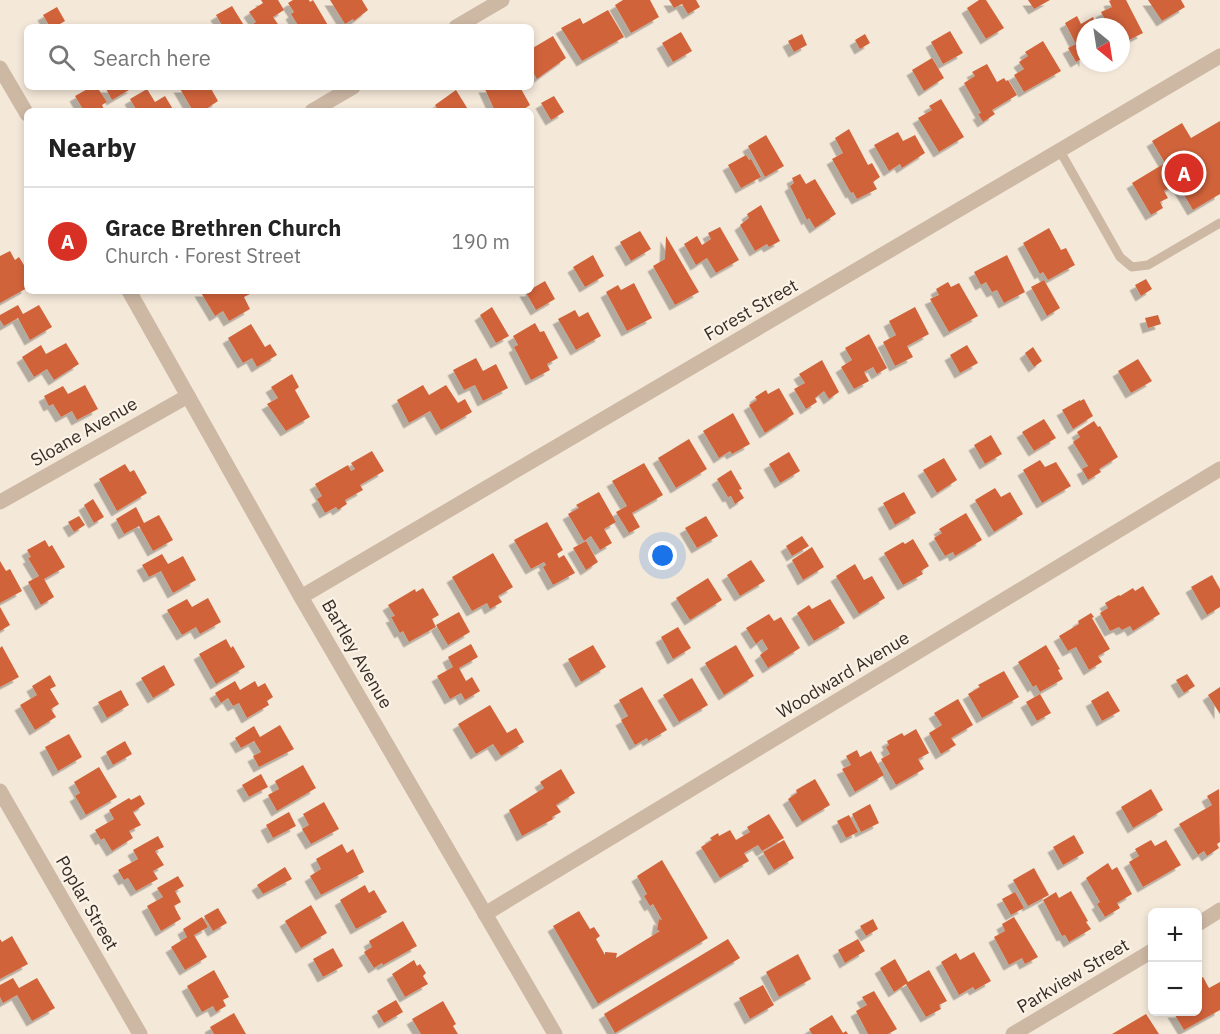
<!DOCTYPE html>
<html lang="en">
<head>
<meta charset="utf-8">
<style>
	:root { --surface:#fff; --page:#f2f2f2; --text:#222; --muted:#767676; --line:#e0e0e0; --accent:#d93025 }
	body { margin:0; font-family:"IBM Plex Sans",sans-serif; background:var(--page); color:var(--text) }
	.controls { position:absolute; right:18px; bottom:18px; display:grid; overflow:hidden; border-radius:9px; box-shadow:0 3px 9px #0003 }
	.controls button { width:54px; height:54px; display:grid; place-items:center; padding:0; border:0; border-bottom:2px solid var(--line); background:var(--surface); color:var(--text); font:30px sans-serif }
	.compass { position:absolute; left:1076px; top:18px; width:54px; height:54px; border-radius:50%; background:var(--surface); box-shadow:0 3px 9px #0003; rotate:150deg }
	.you { position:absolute; left:663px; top:556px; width:21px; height:21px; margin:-15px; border:4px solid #fff; border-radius:50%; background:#1a73e8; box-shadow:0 0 0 9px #1a73e833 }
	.badge { display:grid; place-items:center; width:39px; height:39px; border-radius:50%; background:var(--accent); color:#fff; font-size:20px; font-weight:700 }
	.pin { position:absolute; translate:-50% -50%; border:3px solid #fff; box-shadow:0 2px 6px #0006 }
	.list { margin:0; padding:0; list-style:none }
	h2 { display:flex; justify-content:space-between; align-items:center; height:78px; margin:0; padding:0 24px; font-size:26px }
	h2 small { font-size:20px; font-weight:400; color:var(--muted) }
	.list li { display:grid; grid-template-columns:39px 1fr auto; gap:18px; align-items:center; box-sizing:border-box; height:108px; padding:0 24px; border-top:2px solid var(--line) }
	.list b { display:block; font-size:22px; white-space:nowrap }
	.list p { margin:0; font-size:20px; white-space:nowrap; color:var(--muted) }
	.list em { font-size:20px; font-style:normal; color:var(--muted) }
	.icon { flex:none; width:33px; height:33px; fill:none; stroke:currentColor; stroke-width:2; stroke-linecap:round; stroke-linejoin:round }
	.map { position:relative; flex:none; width:1220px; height:1034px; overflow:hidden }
	.search { position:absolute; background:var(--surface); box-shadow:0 3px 9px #0003; left:24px; top:24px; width:510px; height:66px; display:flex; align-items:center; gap:15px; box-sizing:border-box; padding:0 21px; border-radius:9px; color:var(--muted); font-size:22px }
	.panel { position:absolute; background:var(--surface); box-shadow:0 3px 9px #0003; left:24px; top:108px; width:510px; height:186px; border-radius:9px }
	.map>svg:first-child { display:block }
	.building { fill:#d1643a; filter:url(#shadow) }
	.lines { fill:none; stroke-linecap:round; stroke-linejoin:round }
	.service { stroke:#cdb8a4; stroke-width:9 }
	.minor { stroke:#cdb8a4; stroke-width:15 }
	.labels { text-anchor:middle; stroke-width:4.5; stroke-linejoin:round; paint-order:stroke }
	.street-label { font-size:18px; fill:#382c26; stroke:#fbf2e6 }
</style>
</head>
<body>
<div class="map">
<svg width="1220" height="1034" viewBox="0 0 1220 1034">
	<defs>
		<filter id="shadow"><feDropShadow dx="-5.5" dy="5.5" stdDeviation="0" flood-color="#0004"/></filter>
	</defs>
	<rect width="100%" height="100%" fill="#f4e8d9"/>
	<g class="building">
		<polygon points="261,0 278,0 284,10 273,17 280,27 248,27 256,22 249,12 263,3"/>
		<polygon points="293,0 309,0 310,2 313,0 329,27 299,27 291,14 294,12 288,3"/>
		<polygon points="330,0 362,0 368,10 354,21 353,19 345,24"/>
		<polygon points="623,0 650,0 659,17 631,33 615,5"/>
		<polygon points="669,0 696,0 700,7 688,14 682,4 674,8"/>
		<polygon points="979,0 986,0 1004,28 986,39 967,8"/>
		<polygon points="1028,0 1050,0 1034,9"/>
		<polygon points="1111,0 1126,0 1143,33 1121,44 1121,27 1109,27 1101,12 1112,7 1109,1"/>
		<polygon points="1148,0 1181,0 1185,7 1162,21"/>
		<polygon points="232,6 245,27 223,27 216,15"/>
		<polygon points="57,7 65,21 55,27 50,27 43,15"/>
		<polygon points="608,10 624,37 582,61 561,28 580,18 583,24"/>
		<polygon points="1077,16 1081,24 1093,17 1098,27 1085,27 1085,62 1083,58 1076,62 1068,48 1076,44 1065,23"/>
		<polygon points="950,31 963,53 943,64 931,42"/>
		<polygon points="681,32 692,51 673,62 662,43"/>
		<polygon points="802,34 807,45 794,52 788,41"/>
		<polygon points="865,34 870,43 860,49 855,40"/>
		<polygon points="553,36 566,58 537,79 531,69 533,67 531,49"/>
		<polygon points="1043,41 1061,71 1024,92 1014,75 1024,69 1019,62 1028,56 1025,52"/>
		<polygon points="932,58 944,78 924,91 912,70"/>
		<polygon points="987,64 997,82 1004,78 1006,81 1008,80 1017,95 992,110 995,114 983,122 978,114 981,113 964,83 975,76 972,72"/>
		<polygon points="91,87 97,87 107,102 102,105 105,111 84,111 75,96"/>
		<polygon points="105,87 134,87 112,100"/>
		<polygon points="179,87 210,87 218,101 206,109 207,111 193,111"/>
		<polygon points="484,87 520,87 530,105 521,111 495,111"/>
		<polygon points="147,89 155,102 165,96 174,111 137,111 130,99"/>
		<polygon points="456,90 469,111 439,111 435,105"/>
		<polygon points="554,96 564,112 551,120 541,103"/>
		<polygon points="941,99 964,137 939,152 918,118 932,110 929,106"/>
		<polygon points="1220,121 1220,194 1193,210 1177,183 1164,191 1168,198 1160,202 1163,208 1151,215 1132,183 1165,163 1152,141 1182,123 1191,138"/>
		<polygon points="849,129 868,165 872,163 880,177 873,182 877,189 857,199 853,192 851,193 832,159 843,153 835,138"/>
		<polygon points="898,132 903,141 915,135 925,153 902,168 900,164 889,171 874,145"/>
		<polygon points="766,135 784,166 765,177 748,146"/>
		<polygon points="746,155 749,160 751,159 761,177 741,188 728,165"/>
		<polygon points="800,174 806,184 815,179 836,214 815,228 809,218 807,220 790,186 794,183 792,178"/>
		<polygon points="761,205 780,241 769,247 767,244 755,251 740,225 749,218 747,214"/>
		<polygon points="720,227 739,260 716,273 707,258 696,265 684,244 697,236 702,245 711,239 708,233"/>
		<polygon points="1049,228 1061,250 1066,248 1075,265 1048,280 1043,272 1040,274 1023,243"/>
		<polygon points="640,231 651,249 631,261 620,242"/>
		<polygon points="666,236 699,292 675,305 653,266 665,259"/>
		<polygon points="10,251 15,260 19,257 27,270 27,275 25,277 27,288 0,303 0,256"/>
		<polygon points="593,255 604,276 585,287 573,267"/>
		<polygon points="1007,255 1025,292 1004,303 997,290 992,292 986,282 981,285 974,272"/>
		<polygon points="1146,279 1152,289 1141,296 1135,285"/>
		<polygon points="1044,280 1060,308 1047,316 1031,287"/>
		<polygon points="545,281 555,299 536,310 525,291 531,291 531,289"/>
		<polygon points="948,282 951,287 959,283 978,316 949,332 930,299 939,295 936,289"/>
		<polygon points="634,283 652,318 627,331 606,292 618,285 621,290"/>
		<polygon points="200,291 248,291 250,294 244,297 250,309 229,321 223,311 215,316"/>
		<polygon points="18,305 23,314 39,305 52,327 30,340 18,318 4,326 0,320 0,315"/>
		<polygon points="492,307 509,336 496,343 480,315"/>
		<polygon points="915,307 929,334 907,346 913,357 895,366 883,342 896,335 889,321"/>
		<polygon points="575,310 579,317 588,312 601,336 576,350 558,319"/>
		<polygon points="1158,315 1161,324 1148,328 1145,318"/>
		<polygon points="535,323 540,332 544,331 558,358 547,364 550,370 531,380 514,347 518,345 513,336"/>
		<polygon points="251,324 265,347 270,344 277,355 257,367 252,358 243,363 228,338"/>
		<polygon points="869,334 887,368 877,374 873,367 864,372 869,381 854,389 841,367 852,360 845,348"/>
		<polygon points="66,343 79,364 54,380 47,369 34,377 22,357 41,345 46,354"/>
		<polygon points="967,345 978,363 960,373 950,355"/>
		<polygon points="1033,347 1042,361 1034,367 1025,353"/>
		<polygon points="476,358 483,371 496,364 508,388 483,401 475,385 464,390 453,370"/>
		<polygon points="1138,359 1152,381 1131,393 1118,371"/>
		<polygon points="822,360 839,392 829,399 824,391 815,398 817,402 806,409 794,389 805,383 799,374"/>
		<polygon points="292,374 299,387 295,390 310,417 286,431 267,404 278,398 271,387"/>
		<polygon points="85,385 98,409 77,420 72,411 61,417 53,404 49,406 44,396 63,386 68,394"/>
		<polygon points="423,385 429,395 446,385 458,403 465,399 472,412 441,430 430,411 409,423 397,400"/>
		<polygon points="779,388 794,414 765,433 749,405 757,400 755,397 766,390 768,394"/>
		<polygon points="1084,399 1093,416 1073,429 1062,410 1080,400 1080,401"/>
		<polygon points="733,413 750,444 732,454 730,451 719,458 703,431"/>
		<polygon points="1044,419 1056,438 1034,451 1022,432"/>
		<polygon points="1094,421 1098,427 1100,426 1118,457 1099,469 1101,472 1088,480 1082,469 1088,466 1073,442 1080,437 1077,432"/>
		<polygon points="991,435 1002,454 985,464 974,445"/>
		<polygon points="689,439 707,469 676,488 658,458"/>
		<polygon points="372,451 384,471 360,485 363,490 345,500 347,504 338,510 336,507 325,513 317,499 322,496 315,484 348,465 351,471 355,469 351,463"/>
		<polygon points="789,452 800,471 780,483 769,464"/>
		<polygon points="944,458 957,480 937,493 923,470"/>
		<polygon points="1040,460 1045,467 1056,462 1071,486 1042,503 1023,470"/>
		<polygon points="644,463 663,495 632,513 640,527 629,533 616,512 627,506 612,481"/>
		<polygon points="125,464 130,472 134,470 147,493 117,511 99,479"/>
		<polygon points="731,470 742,489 739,490 744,498 735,504 731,496 728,497 717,479"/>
		<polygon points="995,488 1001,497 1010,492 1023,514 994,532 975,500"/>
		<polygon points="599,492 616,522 604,529 612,543 600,550 591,536 584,541 568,514 579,508 576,505"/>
		<polygon points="904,492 916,513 895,525 883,503"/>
		<polygon points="93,499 104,517 94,523 84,505"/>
		<polygon points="136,507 144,523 159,515 173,540 153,551 139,526 124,534 116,519"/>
		<polygon points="966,513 982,540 955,556 953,552 945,556 934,538 942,533 939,529"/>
		<polygon points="79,516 85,525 74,532 68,522"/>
		<polygon points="706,516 718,536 697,548 685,528"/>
		<polygon points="547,522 563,550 557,554 559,558 564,555 575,573 553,585 543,567 546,565 544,562 531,569 514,540"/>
		<polygon points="802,536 809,546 792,556 786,546"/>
		<polygon points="913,539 929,566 921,571 923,574 903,585 884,553 903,542 905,544"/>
		<polygon points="45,540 49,547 52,545 65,567 44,579 54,597 41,605 28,582 39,576 28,558 31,557 27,550"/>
		<polygon points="586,541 598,562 586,570 573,548"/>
		<polygon points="812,547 824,567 803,580 792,560"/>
		<polygon points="493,553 513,587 498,596 502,602 490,609 487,603 472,611 452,577"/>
		<polygon points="162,554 168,564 183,556 196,580 173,593 161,571 149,577 142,565"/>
		<polygon points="751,560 765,581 740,596 727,575"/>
		<polygon points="0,561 6,571 10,569 22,591 0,603"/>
		<polygon points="855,564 864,580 872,576 885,598 859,614 836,576"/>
		<polygon points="1212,575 1220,589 1220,607 1207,615 1191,587"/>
		<polygon points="708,578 722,600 690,620 676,598"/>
		<polygon points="1143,586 1160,614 1133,631 1130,626 1122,630 1119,627 1110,631 1100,613 1108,608 1105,603 1119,595 1120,596 1133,588 1135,591"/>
		<polygon points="423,588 439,615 432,619 436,627 409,642 403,631 400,633 391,617 395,616 388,605 415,589 416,592"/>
		<polygon points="208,598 221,622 200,634 196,627 182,635 167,610 187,599 192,607"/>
		<polygon points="830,599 845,623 814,641 797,613 809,605 812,609"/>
		<polygon points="0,607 10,625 0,631"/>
		<polygon points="459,612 470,632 448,645 436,625"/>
		<polygon points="1091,613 1094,617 1092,618 1110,649 1098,656 1102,662 1089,670 1076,647 1068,651 1059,636 1079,624 1078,621"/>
		<polygon points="769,614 774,621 781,617 800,648 768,668 760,655 768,649 762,639 756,644 746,628"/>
		<polygon points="678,627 691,648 673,659 661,637"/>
		<polygon points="226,639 231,648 233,646 245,667 216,684 199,654"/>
		<polygon points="471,644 478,657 459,668 466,681 472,677 480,691 465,700 461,693 450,699 437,676 453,667 448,657"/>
		<polygon points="593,645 606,667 581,682 568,659"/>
		<polygon points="736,645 754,676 724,695 705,663"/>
		<polygon points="1046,645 1060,669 1058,670 1063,679 1040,692 1036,685 1033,687 1018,662"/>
		<polygon points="2,646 19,677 0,687 0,648"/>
		<polygon points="164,665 175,685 153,698 141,678"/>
		<polygon points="1004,671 1019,697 982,718 968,694 980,687 978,685"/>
		<polygon points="1187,674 1195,686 1184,693 1176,680"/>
		<polygon points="50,675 56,686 50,689 59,704 51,709 56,717 35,730 20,705 37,695 32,686"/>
		<polygon points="692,678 708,705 679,722 663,695"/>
		<polygon points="235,681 240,690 255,681 258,687 265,683 273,697 267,701 269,705 247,718 239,703 233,706 228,698 221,703 215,693"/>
		<polygon points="642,687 667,730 648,741 647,738 635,745 621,720 628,716 619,700"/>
		<polygon points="1220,687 1220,714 1208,695"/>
		<polygon points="121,690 129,705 107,718 98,702"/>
		<polygon points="1108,691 1120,711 1102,721 1091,701"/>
		<polygon points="1040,694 1051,713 1037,721 1026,702"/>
		<polygon points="958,699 973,725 951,738 956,745 941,754 929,733 942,725 934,713"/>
		<polygon points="490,705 507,733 516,728 524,742 501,756 493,744 476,754 458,724"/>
		<polygon points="280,725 294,749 259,767 253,756 261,752 254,741 241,748 235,738 254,726 260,737"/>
		<polygon points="916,729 929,753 918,759 924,769 896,785 881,759 890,754 886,747 889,745 887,741 902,733 904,736"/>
		<polygon points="69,734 82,757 58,771 45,747"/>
		<polygon points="125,741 132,754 113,765 106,752"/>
		<polygon points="857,750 860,757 871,751 884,775 855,792 842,769 851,765 846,756"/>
		<polygon points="303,765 316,788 277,811 268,795 279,789 275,781"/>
		<polygon points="99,767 117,797 86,815 75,796 80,793 74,782"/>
		<polygon points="561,769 575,793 556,805 561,812 552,817 553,819 522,836 509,810 544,788 540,782"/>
		<polygon points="261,774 268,787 249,797 242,785"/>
		<polygon points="815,779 830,805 802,822 788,799 797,793 796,790"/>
		<polygon points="1151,789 1163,810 1133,828 1121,807"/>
		<polygon points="1219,789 1220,842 1217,844 1219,848 1207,856 1204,851 1198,855 1179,824 1212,805 1207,796"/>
		<polygon points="140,795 145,804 133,812 141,825 129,831 133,838 112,851 104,838 101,840 95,830 114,819 109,810 129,798 131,800"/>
		<polygon points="324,802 339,829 311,844 302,829 309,825 303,814"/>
		<polygon points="870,804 879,823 861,832 852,814"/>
		<polygon points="289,812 296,826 273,838 266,825"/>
		<polygon points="769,814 784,838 762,851 758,845 744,853 749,861 720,878 701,847 712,840 710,838 718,833 719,836 730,830 736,840 750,832 747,827"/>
		<polygon points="849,815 858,832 846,838 837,821"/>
		<polygon points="1074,835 1084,853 1063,865 1053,847"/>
		<polygon points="158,836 164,847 155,851 164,865 153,871 158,879 136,891 128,878 124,880 118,870 138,859 133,850"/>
		<polygon points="784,840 794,858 774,870 763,852"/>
		<polygon points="1151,840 1155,846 1166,840 1181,865 1143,887 1129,862 1139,856 1135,849"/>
		<polygon points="342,844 347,853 353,849 364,872 321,895 310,876 321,869 316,859"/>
		<polygon points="662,860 708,938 598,1004 553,926 579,911 590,929 594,927 600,936 596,939 605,955 605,952 617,953 616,958 660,931 657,930 659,919 662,920 653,904 650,906 644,896 647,894 637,876"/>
		<polygon points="1108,863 1112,870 1117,867 1132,894 1117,903 1120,908 1105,917 1097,904 1100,902 1086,878"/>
		<polygon points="285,867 292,879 263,894 257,885"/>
		<polygon points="1034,868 1049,895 1028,906 1013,880"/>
		<polygon points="178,876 184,886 175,891 181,902 174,906 181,919 161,931 147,906 163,897 157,888"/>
		<polygon points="365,885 369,893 374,890 387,912 356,929 340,900"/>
		<polygon points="1071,891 1088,921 1086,922 1091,929 1069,942 1065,935 1062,936 1043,900 1056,892 1059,898"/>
		<polygon points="1015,892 1024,908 1011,915 1002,899"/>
		<polygon points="311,905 327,933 301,948 285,921"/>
		<polygon points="218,908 227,923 213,931 204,916"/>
		<polygon points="202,917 208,927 194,935 207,957 185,970 171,947 187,937 183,929"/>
		<polygon points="1014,917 1038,957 1025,964 1022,958 1009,965 994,937 1005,931 1002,924"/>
		<polygon points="873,919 878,929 866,936 860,926"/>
		<polygon points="403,921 417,946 383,965 382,963 374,968 364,952 372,947 369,941"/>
		<polygon points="12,936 28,964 0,979 0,939 2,942"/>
		<polygon points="728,939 740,958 615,1033 604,1014"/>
		<polygon points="858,939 865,951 845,963 838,950"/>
		<polygon points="333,948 343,966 323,977 313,959"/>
		<polygon points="974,952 991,981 975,990 973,987 959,995 941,962 956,953 960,960"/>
		<polygon points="798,954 811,979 779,997 766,972"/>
		<polygon points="895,959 908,982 929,970 947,1001 939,1005 941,1009 926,1017 906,984 894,992 880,968"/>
		<polygon points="414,960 417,966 420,964 426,973 423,976 428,984 405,997 392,974"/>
		<polygon points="214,970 229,997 223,1000 226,1006 216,1012 213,1006 202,1012 187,986"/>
		<polygon points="1203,977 1209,988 1220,982 1220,1010 1184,1030 1173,1012 1198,1012 1198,980"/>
		<polygon points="13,978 19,988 37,978 55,1008 32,1021 17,995 3,1003 0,997 0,985"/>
		<polygon points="763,985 774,1005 750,1019 739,998"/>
		<polygon points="874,991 897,1029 888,1034 868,1034 856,1011 867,1005 862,997"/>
		<polygon points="396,1000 403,1012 384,1023 377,1011"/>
		<polygon points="443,1001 456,1024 453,1026 458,1034 421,1034 412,1019"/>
		<polygon points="234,1013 246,1034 214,1034 210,1027"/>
		<polygon points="1146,1014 1159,1034 1112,1034"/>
		<polygon points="832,1015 843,1033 846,1031 848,1034 812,1034 809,1029"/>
	</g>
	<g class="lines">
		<polyline class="service" points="1060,151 1120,257 1132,267 1148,265 1220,223"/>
		<g class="minor">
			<polyline points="456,27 502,0"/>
			<polyline points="0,68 27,114"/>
			<polyline points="312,111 353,87"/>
			<polyline points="129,291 301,597 555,1034"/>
			<polyline points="0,502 188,396"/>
			<polyline points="301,597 1220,56"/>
			<polyline points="0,791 140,1034"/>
			<polyline points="485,914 1220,469"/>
			<polyline points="1198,924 1220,910"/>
			<polyline points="1013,1034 1152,951"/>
		</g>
	</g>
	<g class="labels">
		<g class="street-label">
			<text transform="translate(751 310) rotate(-30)" y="6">Forest Street</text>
			<text transform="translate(84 432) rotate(-30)" y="6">Sloane Avenue</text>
			<text transform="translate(357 654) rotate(60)" y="6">Bartley Avenue</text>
			<text transform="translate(843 675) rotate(-31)" y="6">Woodward Avenue</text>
			<text transform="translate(87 903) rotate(60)" y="6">Poplar Street</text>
			<text transform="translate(1073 976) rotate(-31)" y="6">Parkview Street</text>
		</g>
	</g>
</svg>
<div class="controls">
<button>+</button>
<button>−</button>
</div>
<svg class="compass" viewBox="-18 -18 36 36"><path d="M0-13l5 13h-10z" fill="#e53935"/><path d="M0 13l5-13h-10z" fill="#767676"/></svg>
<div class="you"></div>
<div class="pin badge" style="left:1184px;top:173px">A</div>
<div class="search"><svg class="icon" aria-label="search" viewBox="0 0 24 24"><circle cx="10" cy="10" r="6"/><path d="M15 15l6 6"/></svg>Search here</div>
<section class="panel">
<h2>Nearby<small></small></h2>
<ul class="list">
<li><span class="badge">A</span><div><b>Grace Brethren Church</b><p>Church · Forest Street</p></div><em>190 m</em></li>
</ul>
</section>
</div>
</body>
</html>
